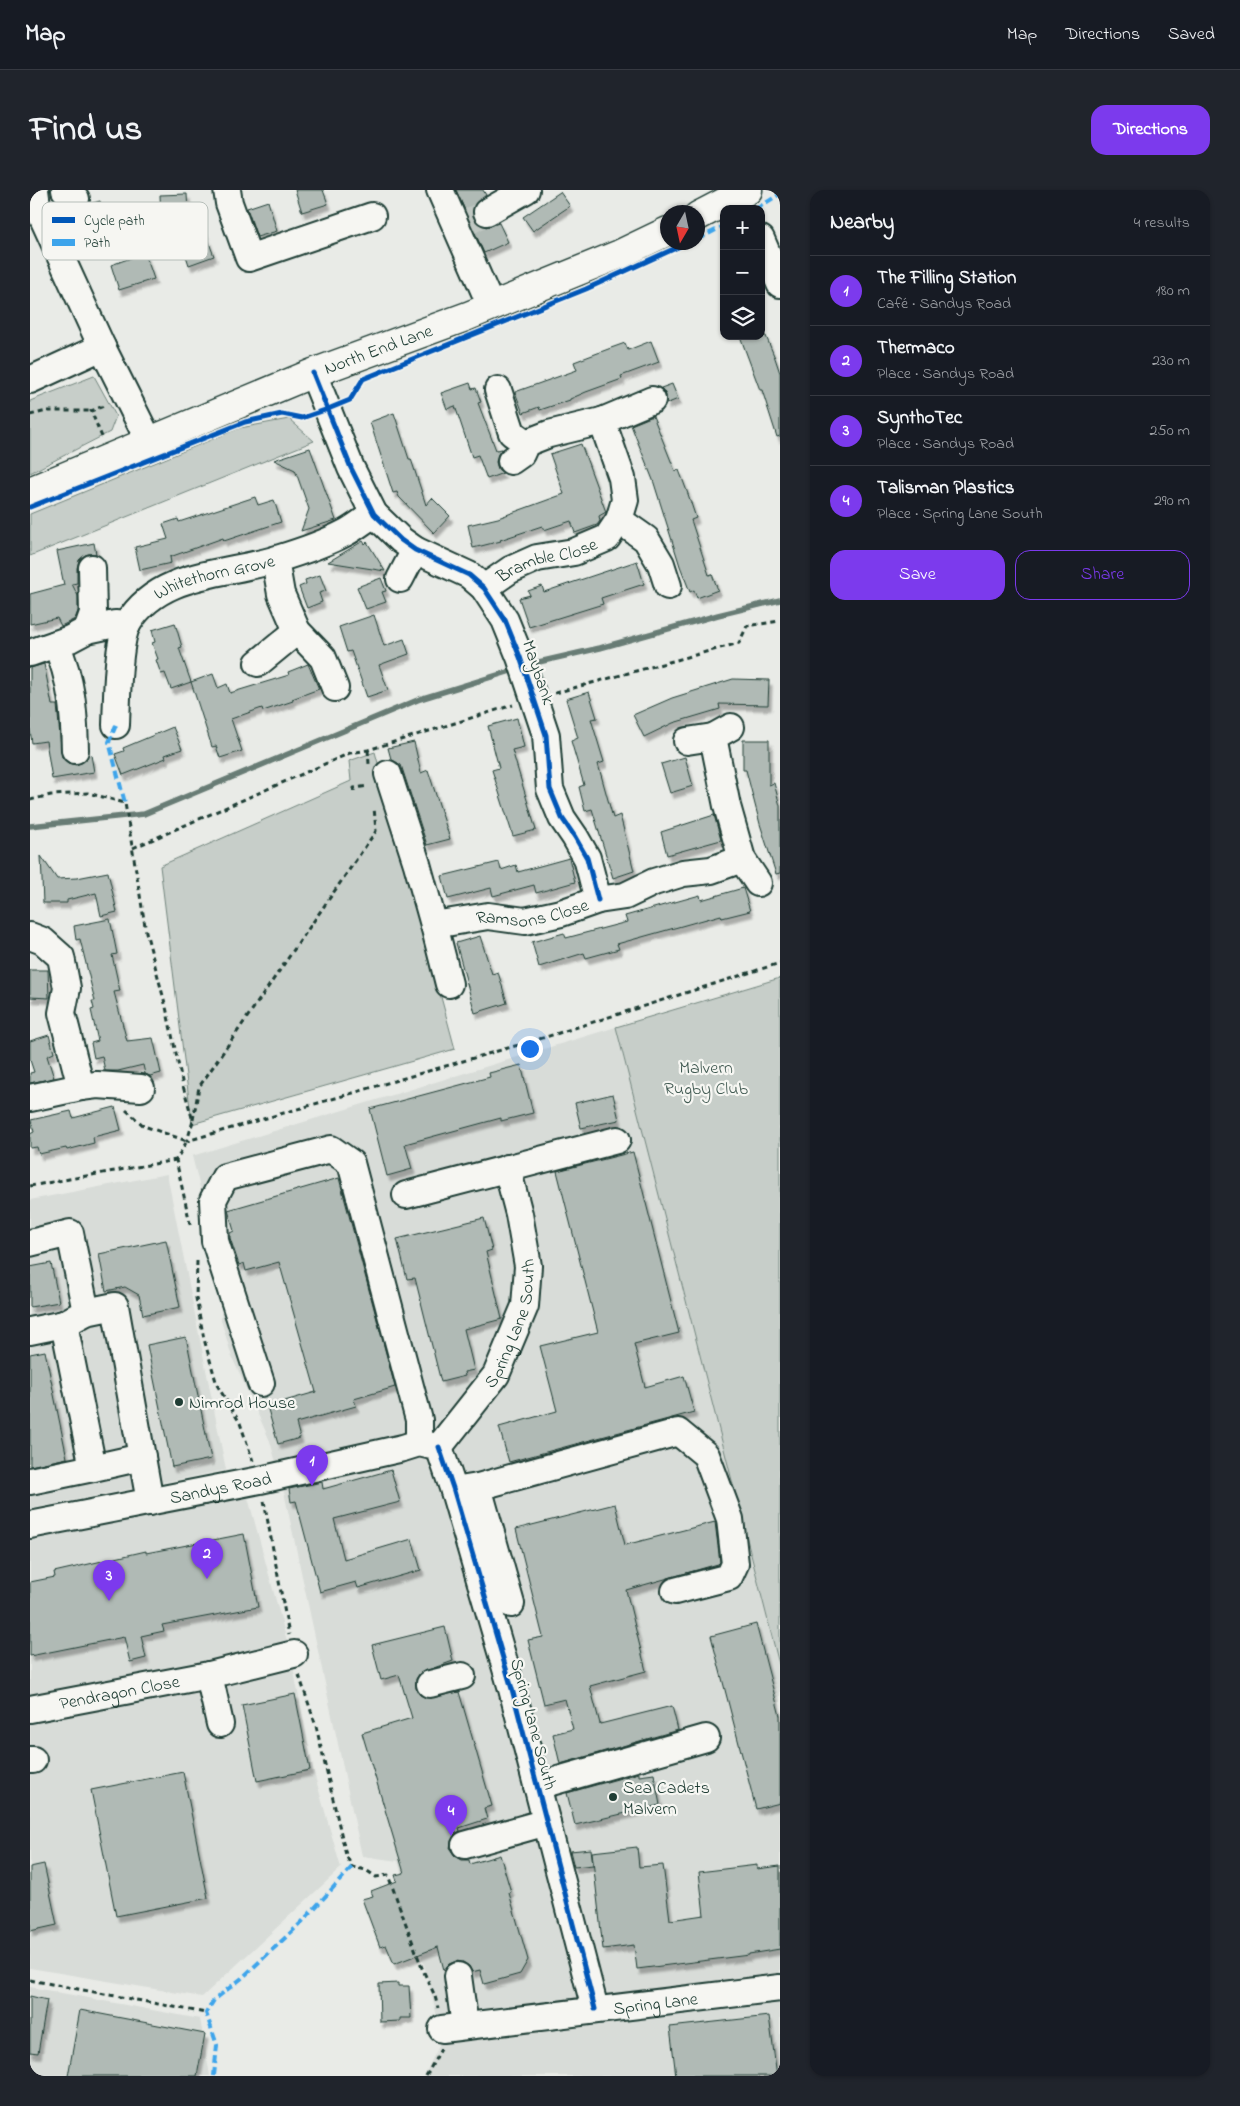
<!DOCTYPE html>
<html lang="en">
<head>
<meta charset="utf-8">
<style>
	:root { --surface:#171b24; --page:#20242c; --text:#f1f3f6; --muted:#9ea1a6; --line:#363941; --accent:#7c3aed }
	body { margin:0; font-family:"Indie Flower",sans-serif; background:var(--page); color:var(--text) }
	.controls { position:absolute; right:15px; top:15px; display:grid; overflow:hidden; border-radius:10px; box-shadow:0 1px 4px #0004 }
	.controls button { width:45px; height:45px; display:grid; place-items:center; padding:0; border:0; border-bottom:1px solid var(--line); background:var(--surface); color:var(--text); font:25px sans-serif }
	.compass { position:absolute; left:630px; top:15px; width:45px; height:45px; border-radius:50%; background:var(--surface); box-shadow:0 1px 4px #0004; rotate:189deg }
	.you { position:absolute; left:499px; top:858px; width:18px; height:18px; margin:-12px; border:4px solid #fff; border-radius:50%; background:#1a73e8; box-shadow:0 0 0 8px #1a73e833 }
	.badge { display:grid; place-items:center; width:32px; height:32px; border-radius:50%; background:var(--accent); color:#fff; font-size:16px; font-weight:700 }
	.pin { position:absolute; translate:-50% -41px; filter:drop-shadow(0 1px 2px #0008) }
	.pin::after { content:''; position:absolute; top:26px; width:18px; height:15px; background:inherit; clip-path:polygon(0 0,100% 0,50% 100%) }
	.list { margin:0; padding:0; list-style:none }
	h2 { display:flex; justify-content:space-between; align-items:center; height:65px; margin:0; padding:0 20px; font-size:21px }
	h2 small { font-size:16px; font-weight:400; color:var(--muted) }
	.list li { display:grid; grid-template-columns:32px 1fr auto; gap:15px; align-items:center; box-sizing:border-box; height:70px; padding:0 20px; border-top:1px solid var(--line) }
	.list b { display:block; font-size:19px; white-space:nowrap }
	.list p { margin:0; font-size:16px; white-space:nowrap; color:var(--muted) }
	.list em { font-size:16px; font-style:normal; color:var(--muted) }
	.actions { display:flex; gap:10px; padding:15px 20px }
	.actions a { flex:1; padding:11px 0; border:1px solid var(--accent); border-radius:15px; text-align:center; font-size:18px; color:var(--accent) }
	.actions .main { background:var(--accent); color:#fff }
	.icon { flex:none; width:28px; height:28px; fill:none; stroke:currentColor; stroke-width:2; stroke-linecap:round; stroke-linejoin:round }
	.map { position:relative; flex:none; width:750px; height:1886px; overflow:hidden; border-radius:15px }
	header { display:flex; align-items:center; gap:30px; box-sizing:border-box; height:70px; padding:0 25px; background:var(--surface); border-bottom:1px solid var(--line) }
	header strong { font-size:24px }
	nav { display:flex; gap:28px; margin-inline-start:auto; font-size:18px }
	.intro { display:flex; align-items:center; justify-content:space-between; box-sizing:border-box; height:120px; padding:0 30px }
	h1 { margin:0; font-size:35px }
	.button { padding:12px 22px; border-radius:15px; background:var(--accent); color:#fff; font-size:18px; font-weight:700 }
	main { display:flex; gap:30px; padding:0 30px }
	aside { flex:1; background:var(--surface); border-radius:15px; box-shadow:0 1px 4px #0004 }
	.map>svg:first-child { display:block }
	.built { fill:#d8dcd8 }
	.green { fill:#c7cec9; stroke:#73867e }
	.lines { fill:none; stroke-linecap:round; stroke-linejoin:round }
	.stream { stroke:#687c75; stroke-width:5.5 }
	.building { fill:#b0bab5; stroke:#1f3d34; filter:url(#shadow) }
	.minor-tunnel { stroke:#c1c8c3; stroke-width:26; stroke-dasharray:26 13; stroke-linecap:butt }
	.minor-casing { stroke:#1f3d34; stroke-width:30 }
	.major-casing { stroke:#1f3d34; stroke-width:31 }
	.path { stroke:#1f3d34; stroke-width:3; stroke-dasharray:5 4; stroke-linecap:butt }
	.minor { stroke:#f6f6f2; stroke-width:26 }
	.major { stroke:#f6f6f2; stroke-width:28 }
	.quiet { stroke:#3da4eb; stroke-width:4; stroke-dasharray:8 4; stroke-linecap:butt }
	.cycleway-casing { stroke:#f6f6f2; stroke-width:8 }
	.cycleway { stroke:#0057b8; stroke-width:5 }
	.poi-dot { fill:#1f3d34; stroke:#f6f6f2; stroke-width:2 }
	.labels { text-anchor:middle; stroke-width:4.5; stroke-linejoin:round; paint-order:stroke }
	.street-label { font-size:18px; fill:#1f3d34; stroke:#f6f6f2 }
	.park-label { font-size:18px; fill:#415a52; stroke:#f6f6f2 }
	.poi-label { font-size:18px; fill:#1f3d34; stroke:#f6f6f2; text-anchor:start }
	.key { fill:#f6f6f2; stroke:#b6beb9; stroke-width:1 }
	.key-label { font-size:14px; fill:#1f3d34 }
</style>
</head>
<body>
<header>
<strong>Map</strong>
<nav><a>Map</a><a>Directions</a><a>Saved</a></nav>
</header>
<div class="intro"><h1>Find us</h1><a class="button">Directions</a></div>
<main>
<div class="map">
<svg width="750" height="1886" viewBox="0 0 750 1886">
	<defs>
		<filter id="shadow"><feDropShadow dx="3" dy="5.5" stdDeviation="1" flood-color="#0004"/></filter>
	</defs>
	<rect width="100%" height="100%" fill="#e9ebe7"/>
	<filter id="ink" filterUnits="userSpaceOnUse"><feTurbulence type="fractalNoise" baseFrequency=".02" numOctaves="2"/><feDisplacementMap in="SourceGraphic" scale="10" xChannelSelector="R" yChannelSelector="G"/><feConvolveMatrix kernelMatrix="1 2 1 2 8 2 1 2 1" color-interpolation-filters="sRGB"/></filter>
	<g filter="url(#ink)">
		<g class="built">
			<polygon points="586,837 750,1478 750,1886 394,1886 409,1856 406,1822 368,1671 332,1666 254,1302 240,1251 202,1167 191,1130 193,1088 162,966"/>
			<polygon points="137,984 196,1280 0,1319 0,1010"/>
			<polygon points="217,1304 260,1462 284,1583 311,1678 172,1807 0,1778 0,1351"/>
			<polygon points="0,1797 170,1829 180,1886 0,1886"/>
		</g>
		<g class="green">
			<polygon points="64,186 86,226 80,242 0,283 0,211"/>
			<polygon points="259,229 284,251 0,366 0,324 210,238"/>
			<polygon points="345,562 425,859 162,934 130,676 321,591 319,571"/>
			<polygon points="750,788 750,1478 586,837"/>
		</g>
		<g class="lines">
			<g class="stream">
				<polyline points="500,474 570,458 688,425 750,410"/>
				<polyline points="0,636 114,624 390,509 487,479"/>
			</g>
		</g>
		<g class="building">
			<polygon points="265,0 293,0 298,14 272,22"/>
			<polygon points="426,0 453,0 456,5 444,15 442,22 444,29 449,35 456,37 469,33 478,52 454,63"/>
			<polygon points="530,2 540,16 503,41 493,27"/>
			<polygon points="157,4 159,42 173,37 184,66 159,75 144,29 131,30 130,5"/>
			<polygon points="70,11 79,42 53,50 45,24 52,23 60,14"/>
			<polygon points="238,11 247,41 227,47 217,18"/>
			<polygon points="115,63 124,89 89,100 81,75"/>
			<polygon points="710,146 736,146 745,168 750,183 750,246 747,247 732,200 730,200"/>
			<polygon points="621,151 629,172 591,186 592,189 556,202 540,209 540,210 510,220 509,217 493,223 485,202 547,180 544,172 581,158 595,153 598,160"/>
			<polygon points="440,193 442,199 446,198 451,212 448,213 466,260 472,259 468,264 466,272 468,279 473,283 457,289 448,265 442,267 425,216 417,219 411,203"/>
			<polygon points="642,194 648,209 636,214 636,205 631,198"/>
			<polygon points="364,223 379,269 381,269 396,315 402,308 420,326 404,343 369,307 367,302 363,303 340,232"/>
			<polygon points="623,226 645,281 649,280 658,304 666,328 661,330 679,385 682,384 688,400 667,408 664,400 660,402 650,376 623,290 601,235"/>
			<polygon points="551,254 576,322 569,326 570,331 567,335 545,343 541,331 514,340 512,336 470,350 471,351 443,358 438,335 468,328 534,304 520,264"/>
			<polygon points="280,258 306,330 271,341 279,319 268,288 265,280 244,270"/>
			<polygon points="225,307 228,315 244,310 251,332 194,351 193,348 140,367 141,373 110,380 105,357 138,349 133,334 148,329 149,332"/>
			<polygon points="333,351 335,354 337,352 355,381 298,372"/>
			<polygon points="64,353 66,364 55,365 49,370 47,378 47,393 42,394 48,406 48,421 45,429 31,436 27,428 0,434 0,404 34,395 27,361"/>
			<polygon points="607,371 614,394 571,408 573,414 499,437 489,408 500,405 498,401 512,396 514,402"/>
			<polygon points="290,385 296,401 289,403 292,412 277,418 269,397 276,394 275,390"/>
			<polygon points="351,388 356,401 352,402 356,412 336,419 327,397"/>
			<polygon points="344,425 354,456 374,449 379,464 349,475 358,500 337,507 321,461 317,462 309,437"/>
			<polygon points="145,433 152,457 149,458 161,492 141,499 135,483 131,484 126,470 128,469 122,453 125,452 122,440"/>
			<polygon points="14,474 22,515 27,515 32,567 38,573 46,575 53,572 61,565 64,582 22,589 16,551 2,553 0,540 0,478"/>
			<polygon points="278,474 289,499 262,509 263,511 233,521 232,518 201,529 212,561 190,568 186,556 182,557 161,492 183,484 188,498 197,494 200,503 259,485 258,482"/>
			<polygon points="703,489 739,490 738,515 689,514 690,519 643,533 614,547 603,525 642,508"/>
			<polygon points="559,502 567,528 561,529 574,572 568,574 583,628 590,625 604,681 583,688 562,619 555,621 549,597 554,595 541,551 548,548 536,509"/>
			<polygon points="487,528 494,557 482,560 506,640 483,646 462,580 469,578 458,536"/>
			<polygon points="143,537 152,559 135,565 136,568 93,585 85,564 94,561 93,558"/>
			<polygon points="713,550 739,550 739,595 744,593 750,616 750,683 746,684 730,634 716,580 713,580"/>
			<polygon points="384,552 391,583 398,580 420,649 397,655 371,575 361,569 358,558"/>
			<polygon points="655,567 663,596 640,603 631,574"/>
			<polygon points="684,625 691,650 637,665 631,642"/>
			<polygon points="11,666 27,689 47,688 78,682 87,722 71,726 66,703 37,710 37,713 13,713"/>
			<polygon points="539,668 545,692 506,703 504,695 463,706 461,698 418,709 412,686 469,672 471,680 486,675 488,682"/>
			<polygon points="713,698 720,721 692,728 691,725 587,754 589,759 556,768 554,763 509,777 502,752 534,743 536,748 597,732 595,726 670,705 671,710"/>
			<polygon points="80,729 87,764 82,765 90,801 84,802 97,851 123,848 131,883 120,886 115,884 113,875 88,881 75,881 72,866 64,868 61,853 68,851 61,820 64,819 62,811 65,811 50,749 46,750 44,736"/>
			<polygon points="450,746 462,784 468,782 477,813 445,823 426,753"/>
			<polygon points="0,780 18,780 19,808 0,807"/>
			<polygon points="19,845 24,863 17,866 24,888 0,893 0,883 4,882 0,870 0,851"/>
			<polygon points="491,875 503,923 471,931 471,928 375,954 382,979 357,986 340,919 460,887 459,883"/>
			<polygon points="583,904 589,930 551,938 545,913"/>
			<polygon points="85,917 91,940 63,947 64,953 37,960 36,958 9,964 7,957 0,958 0,944 4,942 1,930 41,921 43,928"/>
			<polygon points="603,962 649,1143 604,1154 615,1197 654,1186 664,1222 479,1272 469,1237 527,1221 510,1156 568,1142 527,981"/>
			<polygon points="309,988 365,1197 324,1209 326,1216 266,1233 270,1248 248,1254 237,1216 286,1202 249,1072 216,1081 214,1073 209,1075 200,1048 200,1043 204,1041 198,1020"/>
			<polygon points="454,1028 462,1060 456,1062 472,1129 434,1139 444,1180 434,1182 435,1186 411,1192 385,1088 377,1089 367,1049"/>
			<polygon points="136,1050 150,1117 113,1125 109,1105 95,1097 76,1101 69,1064"/>
			<polygon points="21,1073 29,1112 0,1117 0,1077"/>
			<polygon points="156,1147 181,1269 142,1277 117,1155"/>
			<polygon points="15,1161 37,1268 0,1276 0,1164"/>
			<polygon points="361,1280 370,1312 304,1329 314,1369 382,1349 391,1380 328,1398 326,1392 290,1402 266,1311 261,1312 259,1299 292,1292 293,1299"/>
			<polygon points="585,1314 595,1355 685,1332 690,1372 688,1374 596,1400 616,1481 560,1496 570,1534 642,1516 648,1540 530,1574 523,1544 543,1539 535,1509 514,1514 498,1450 513,1447 486,1339"/>
			<polygon points="214,1344 228,1417 132,1435 134,1441 111,1446 116,1468 100,1472 94,1447 0,1466 0,1392 25,1387 24,1382 116,1361 116,1363"/>
			<polygon points="726,1434 750,1526 750,1613 726,1619 681,1446"/>
			<polygon points="415,1437 423,1471 390,1483 386,1489 386,1498 390,1505 396,1508 429,1502 462,1616 454,1618 457,1629 429,1638 430,1641 425,1644 421,1651 420,1659 425,1666 432,1670 439,1670 440,1674 470,1665 481,1702 479,1703 498,1770 490,1784 454,1794 450,1780 442,1782 439,1776 433,1772 426,1771 419,1774 414,1780 408,1757 364,1774 356,1755 350,1757 332,1709 343,1706 341,1701 367,1691 365,1685 374,1683 332,1543 382,1528 369,1485 351,1490 342,1455"/>
			<polygon points="265,1504 280,1580 227,1591 212,1515"/>
			<polygon points="153,1582 178,1708 86,1726 61,1600"/>
			<polygon points="609,1583 609,1586 624,1584 630,1615 545,1635 537,1603"/>
			<polygon points="607,1657 609,1677 633,1675 640,1730 674,1725 669,1682 727,1675 727,1679 750,1676 750,1759 719,1764 719,1765 607,1779 604,1755 573,1759 562,1662"/>
			<polygon points="561,1659 563,1675 544,1677 540,1661"/>
			<polygon points="14,1674 27,1735 0,1741 0,1677"/>
			<polygon points="368,1793 368,1796 379,1796 381,1828 370,1828 370,1831 350,1832 349,1794"/>
			<polygon points="0,1806 17,1810 8,1863 0,1862"/>
			<polygon points="50,1820 175,1844 167,1886 38,1886"/>
			<polygon points="739,1826 747,1886 646,1886 640,1837"/>
		</g>
		<g class="lines">
			<polyline class="minor-tunnel" points="438,32 457,22"/>
			<g class="minor-casing">
				<g id="minor">
					<polyline points="5,0 7,15 72,157 119,251"/>
					<polyline points="35,0 46,9"/>
					<polyline points="197,0 199,13 219,68 342,26"/>
					<polyline points="410,0 461,116"/>
					<polyline points="457,22 496,0"/>
					<polyline points="731,49 750,94"/>
					<polyline points="283,183 321,278 344,324 371,350 385,360 439,385 454,398 475,430 490,467 516,545 520,599 532,628 545,647 557,668 568,710"/>
					<polyline points="0,190 72,157"/>
					<polyline points="468,200 482,243 496,253"/>
					<polyline points="481,271 491,264 496,253 519,244 572,231"/>
					<polyline points="589,330 616,349 631,374 638,396"/>
					<polyline points="245,370 251,404 267,441 293,468 305,498"/>
					<polyline points="370,389 385,360"/>
					<path id="s1" d="M454,398L480,380L507,368L544,362L577,348L589,330L595,310L592,288L572,231L622,210"/>
					<polyline points="57,440 63,423 62,378"/>
					<path d="M26,454C42,490 44,522 45,560"/>
					<polyline points="0,463 40,449 57,440 85,434 97,435"/>
					<polyline points="228,473 267,441"/>
					<path id="s2" d="M86,535C87,512 87,452 98,433C130,381 196,385 247,369C270,362 294,354 315,343C325,338 334,330 344,324"/>
					<polyline points="657,551 683,547"/>
					<path id="s3" d="M358,584L387,674L404,735L458,726L495,731L531,723L568,710L595,706L624,692L653,683L681,680L712,669L697,616L683,547L701,537"/>
					<polyline points="712,669 728,693"/>
					<polyline points="404,735 419,794"/>
					<polyline points="0,746 13,751 31,767 37,798 32,823 51,897 67,895 111,898"/>
					<polyline points="0,908 51,897"/>
					<polyline points="376,1005 587,950"/>
					<polyline points="0,1053 40,1043 56,1122"/>
					<polyline points="34,1134 63,1278 112,1267"/>
					<polyline points="0,1141 34,1134 56,1122 85,1116 120,1312"/>
					<polyline points="231,1193 185,1051 183,1010 195,987 301,959 321,973 389,1230 389,1253"/>
					<polyline points="409,1257 424,1301 482,1499 565,1819"/>
					<path id="s4" d="M409,1257L466,1185L495,1116L498,1076L489,1024L477,978"/>
					<polyline points="0,1291 63,1278"/>
					<polyline points="448,1297 481,1414"/>
					<polyline points="424,1301 448,1297 648,1242 676,1265 700,1329 705,1374 699,1387 645,1401"/>
					<path id="s5" d="M0,1335L230,1290L373,1258L389,1253L406,1257"/>
					<polyline points="179,1485 190,1534"/>
					<polyline points="400,1494 432,1486"/>
					<path id="s6" d="M0,1519L179,1485L264,1464"/>
					<polyline points="0,1570 3,1570"/>
					<polyline points="507,1596 676,1548"/>
					<polyline points="435,1655 517,1632"/>
					<polyline points="428,1786 435,1836"/>
					<path id="s7" d="M412,1839L750,1798"/>
				</g>
			</g>
			<g class="major-casing">
				<g id="major">
					<polyline points="668,26 718,0"/>
					<path id="s8" d="M0,301L283,183L438,126L590,64L638,41"/>
				</g>
			</g>
			<g class="path">
				<polyline points="0,225 17,221 61,221"/>
				<polyline points="72,247 61,221 76,215"/>
				<polyline points="525,503 709,453 717,436 750,431"/>
				<polyline points="338,560 339,574"/>
				<polyline points="324,601 324,598 338,596"/>
				<polyline points="0,610 21,605 58,603 95,613 116,742 136,817 153,896 163,931 157,951 516,847 750,773"/>
				<polyline points="103,658 320,563 338,560 483,515"/>
				<polyline points="96,920 114,936 157,951 146,970 161,1038"/>
				<polyline points="163,930 169,897 346,641 344,617"/>
				<polyline points="0,996 146,970"/>
				<polyline points="167,1071 166,1108 174,1149 187,1195 210,1233 223,1271"/>
				<polyline points="234,1311 259,1445"/>
				<polyline points="269,1485 286,1536 316,1665 322,1677 336,1680 346,1687 358,1685 392,1778 405,1806 408,1818"/>
				<polyline points="0,1790 176,1823"/>
				<polyline points="396,1886 411,1859"/>
			</g>
			<use href="#minor" class="minor"/>
			<use href="#major" class="major"/>
			<g class="quiet">
				<polyline points="726,19 750,4"/>
				<polyline points="668,49 694,36"/>
				<polyline points="86,535 79,552 95,613"/>
				<polyline points="184,1886 187,1855 176,1823 184,1810 212,1788 271,1733 322,1677"/>
			</g>
			<g class="cycleway-casing">
				<g id="cycleway">
					<polyline points="283,183 321,278 344,324 371,350 385,360 439,385 454,398 475,430 490,467 516,545 520,599 532,628 545,647 557,668 568,710"/>
					<polyline points="0,317 215,232 252,224 272,228 298,219 320,210 333,189 556,99 659,52"/>
					<polyline points="409,1257 424,1301 482,1499 565,1819"/>
				</g>
			</g>
			<use href="#cycleway" class="cycleway"/>
		</g>
	</g>
	<g class="poi-dot">
		<circle cx="149" cy="1212" r="5"/>
		<circle cx="583" cy="1607" r="5"/>
	</g>
	<g class="labels">
		<g class="street-label">
			<text dy="6" stroke="none"><textPath href="#s8" startOffset="376">North End Lane</textPath></text>
			<text dy="6" stroke="none"><textPath href="#s1" startOffset="70">Bramble Close</textPath></text>
			<text dy="6" stroke="none"><textPath href="#s2" startOffset="205">Whitethorn Grove</textPath></text>
			<text transform="translate(509 482) rotate(71)" y="6">Maybank</text>
			<text dy="6" stroke="none"><textPath href="#s3" startOffset="258">Ramsons Close</textPath></text>
			<text dy="6" stroke="none"><textPath href="#s4" startOffset="146">Spring Lane South</textPath></text>
			<text dy="6" stroke="none"><textPath href="#s5" startOffset="194">Sandys Road</textPath></text>
			<text dy="6" stroke="none"><textPath href="#s6" startOffset="91">Pendragon Close</textPath></text>
			<text transform="translate(504 1534) rotate(75)" y="6">Spring Lane South</text>
			<text dy="6" stroke="none"><textPath href="#s7" startOffset="215">Spring Lane</textPath></text>
		</g>
		<g class="park-label">
			<text x="676" y="883">Malvern<tspan x="676" dy="21">Rugby Club</tspan></text>
		</g>
		<g class="poi-label">
			<text x="159" y="1218">Nimrod House</text>
			<text x="593" y="1603">Sea Cadets<tspan x="593" dy="21">Malvern</tspan></text>
		</g>
	</g>
	<rect x="12" y="12" width="166" height="58" rx="8" class="key"/>
	<rect x="22" y="27" width="23" height="6" fill="#0057b8"/>
	<rect x="22" y="49" width="23" height="7" fill="#3da4eb"/>
	<g class="key-label">
		<text x="54" y="35">Cycle path</text>
		<text x="54" y="57">Path</text>
	</g>
</svg>
<div class="controls">
<button>+</button>
<button>−</button>
<button><svg class="icon" aria-label="layers" viewBox="0 0 24 24"><path d="M12 4l9 5-9 5-9-5zM3 14l9 5 9-5"/></svg></button>
</div>
<svg class="compass" viewBox="-18 -18 36 36"><path d="M0-13l5 13h-10z" fill="#e53935"/><path d="M0 13l5-13h-10z" fill="#9ea1a6"/></svg>
<div class="you"></div>
<div class="pin badge" style="left:282px;top:1296px">1</div>
<div class="pin badge" style="left:177px;top:1389px">2</div>
<div class="pin badge" style="left:79px;top:1411px">3</div>
<div class="pin badge" style="left:421px;top:1646px">4</div>
</div>
<aside>
<h2>Nearby<small>4 results</small></h2>
<ul class="list">
<li><span class="badge">1</span><div><b>The Filling Station</b><p>Café · Sandys Road</p></div><em>180 m</em></li>
<li><span class="badge">2</span><div><b>Thermaco</b><p>Place · Sandys Road</p></div><em>230 m</em></li>
<li><span class="badge">3</span><div><b>SynthoTec</b><p>Place · Sandys Road</p></div><em>250 m</em></li>
<li><span class="badge">4</span><div><b>Talisman Plastics</b><p>Place · Spring Lane South</p></div><em>290 m</em></li>
</ul>
<div class="actions"><a class="main">Save</a><a>Share</a></div>
</aside>
</main>
</body>
</html>
